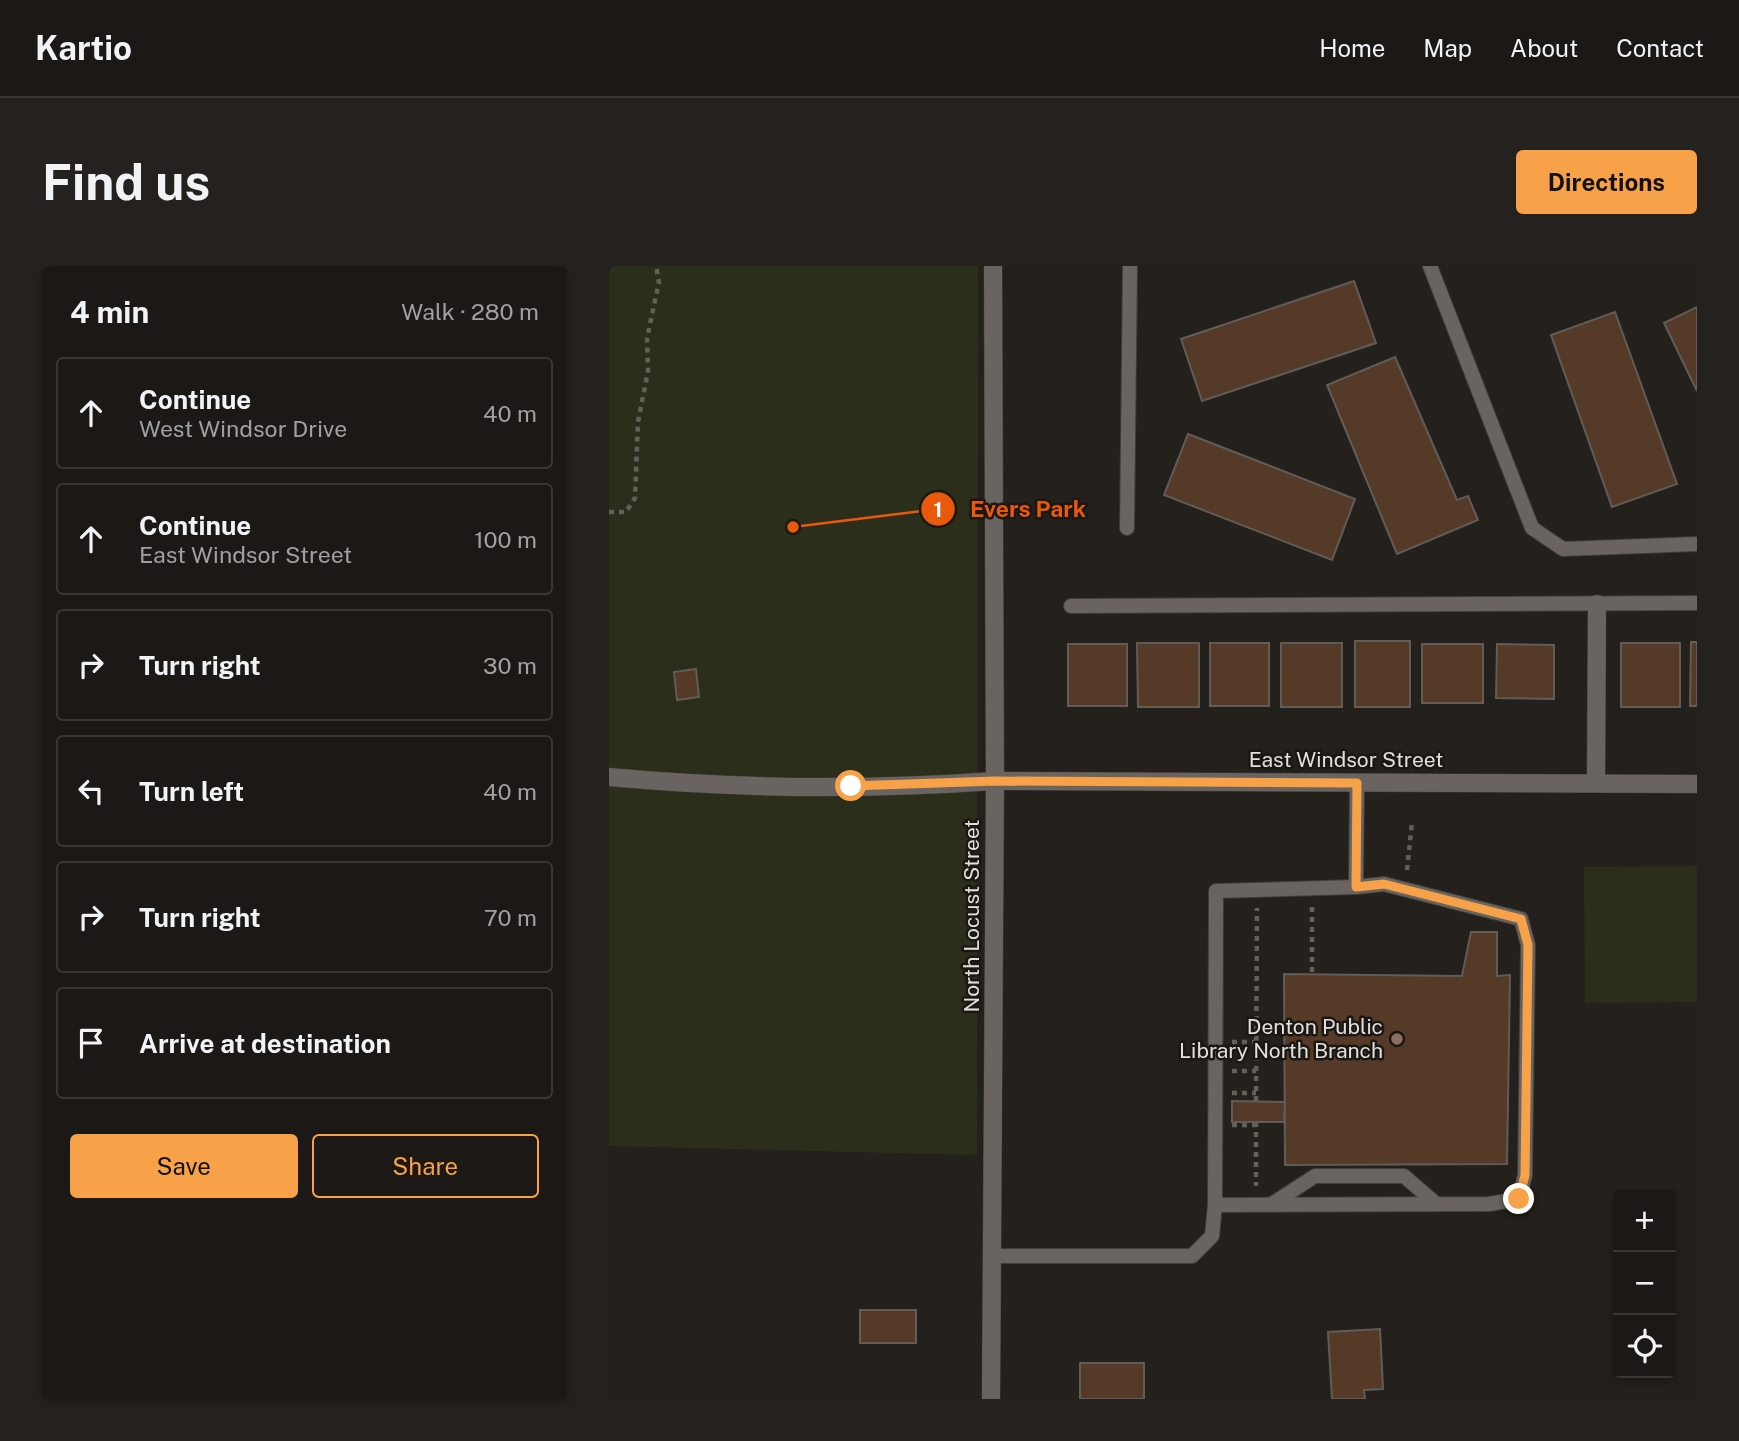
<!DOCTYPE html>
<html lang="en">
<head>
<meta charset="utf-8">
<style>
	:root { --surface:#1b1815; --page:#24211e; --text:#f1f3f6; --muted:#a0a0a0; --line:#393734; --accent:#f7a148 }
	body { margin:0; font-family:"Public Sans",sans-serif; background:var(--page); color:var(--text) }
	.controls { position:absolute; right:21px; bottom:21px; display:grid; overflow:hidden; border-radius:7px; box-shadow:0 4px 10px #0003 }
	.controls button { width:63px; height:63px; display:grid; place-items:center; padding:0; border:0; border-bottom:2px solid var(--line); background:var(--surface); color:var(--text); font:35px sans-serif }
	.stop { position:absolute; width:21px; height:21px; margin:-16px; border:5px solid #f7a148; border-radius:50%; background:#fff }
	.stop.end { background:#f7a148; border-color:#fff; box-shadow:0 2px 7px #0008 }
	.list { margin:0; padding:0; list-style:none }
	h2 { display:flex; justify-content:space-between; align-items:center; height:91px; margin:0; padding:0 28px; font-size:30px }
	h2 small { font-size:23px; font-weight:400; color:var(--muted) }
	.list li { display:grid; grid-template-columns:46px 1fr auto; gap:21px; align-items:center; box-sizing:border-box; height:112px; margin:0 14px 14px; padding:0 14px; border:2px solid var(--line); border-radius:7px }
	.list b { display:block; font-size:26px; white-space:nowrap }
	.list p { margin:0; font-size:23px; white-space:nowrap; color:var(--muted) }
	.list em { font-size:23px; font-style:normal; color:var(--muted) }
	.actions { display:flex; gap:14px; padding:21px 28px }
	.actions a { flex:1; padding:16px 0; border:2px solid var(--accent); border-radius:7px; text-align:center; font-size:24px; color:var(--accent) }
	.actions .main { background:var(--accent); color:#111 }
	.icon { flex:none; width:38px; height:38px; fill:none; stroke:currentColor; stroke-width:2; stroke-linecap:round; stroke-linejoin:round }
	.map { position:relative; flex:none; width:1088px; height:1133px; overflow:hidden; border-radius:7px }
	header { display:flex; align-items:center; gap:42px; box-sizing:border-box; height:98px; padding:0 35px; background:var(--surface); border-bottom:2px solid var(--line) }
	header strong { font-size:33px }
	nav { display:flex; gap:38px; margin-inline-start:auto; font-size:24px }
	.intro { display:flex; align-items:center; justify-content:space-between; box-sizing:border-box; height:168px; padding:0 42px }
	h1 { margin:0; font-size:49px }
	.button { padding:18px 32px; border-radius:7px; background:var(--accent); color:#111; font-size:24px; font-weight:700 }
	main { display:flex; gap:42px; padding:0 42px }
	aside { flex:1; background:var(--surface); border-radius:7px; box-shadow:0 4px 10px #0003 }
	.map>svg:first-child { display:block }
	.green { fill:#2b2e1b }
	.building { fill:#553a27; stroke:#625c58; stroke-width:2 }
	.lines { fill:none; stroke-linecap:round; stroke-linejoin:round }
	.service-casing { stroke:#403d3a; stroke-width:16 }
	.minor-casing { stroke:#403d3a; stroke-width:19 }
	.tertiary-casing { stroke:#403d3a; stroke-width:19 }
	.secondary-casing { stroke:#403d3a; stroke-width:19 }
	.path { stroke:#63605c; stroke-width:4.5; stroke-dasharray:5 5; stroke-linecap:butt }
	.service { stroke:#69645f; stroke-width:14 }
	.minor { stroke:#69645f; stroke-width:18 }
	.tertiary { stroke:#69645f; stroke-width:18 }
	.secondary { stroke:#69645f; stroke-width:18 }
	.route { stroke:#f7a148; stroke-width:9 }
	.education-dot { fill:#8d6e63; stroke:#1b1713; stroke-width:2.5 }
	.labels { text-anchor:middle; stroke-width:5; stroke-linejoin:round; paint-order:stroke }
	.street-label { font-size:21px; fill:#e2dfdc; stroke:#1b1713 }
	.poi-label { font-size:21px; fill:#e2dfdc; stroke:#1b1713; text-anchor:end }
	.leader { fill:none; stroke:#e8590c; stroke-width:2.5 }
	.callout-dot { fill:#e8590c; stroke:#1b1713; stroke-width:2.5 }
	.mark-label { font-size:21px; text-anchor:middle; font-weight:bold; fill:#fff }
	.callout-label { font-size:23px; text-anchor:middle; font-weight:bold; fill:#e8590c; stroke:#1b1713; stroke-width:5; stroke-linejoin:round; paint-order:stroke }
</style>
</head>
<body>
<header>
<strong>Kartio</strong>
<nav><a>Home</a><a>Map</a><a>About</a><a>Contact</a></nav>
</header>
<div class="intro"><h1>Find us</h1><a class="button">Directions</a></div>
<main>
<aside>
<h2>4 min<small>Walk · 280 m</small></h2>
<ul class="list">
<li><svg class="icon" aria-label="ahead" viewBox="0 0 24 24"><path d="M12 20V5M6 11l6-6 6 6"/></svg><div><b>Continue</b><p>West Windsor Drive</p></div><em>40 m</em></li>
<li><svg class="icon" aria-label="ahead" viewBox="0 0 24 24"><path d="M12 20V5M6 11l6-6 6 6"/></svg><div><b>Continue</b><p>East Windsor Street</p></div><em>100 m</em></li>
<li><svg class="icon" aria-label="right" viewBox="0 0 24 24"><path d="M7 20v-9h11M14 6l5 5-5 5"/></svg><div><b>Turn right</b></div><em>30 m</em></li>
<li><svg class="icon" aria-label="left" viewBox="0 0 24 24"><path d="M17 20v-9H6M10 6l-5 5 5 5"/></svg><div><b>Turn left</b></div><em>40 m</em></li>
<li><svg class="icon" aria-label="right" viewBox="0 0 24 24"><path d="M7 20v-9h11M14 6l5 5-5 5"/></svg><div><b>Turn right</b></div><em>70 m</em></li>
<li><svg class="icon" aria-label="arrive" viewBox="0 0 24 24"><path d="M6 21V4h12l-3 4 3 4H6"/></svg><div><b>Arrive at destination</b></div></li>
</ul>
<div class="actions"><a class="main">Save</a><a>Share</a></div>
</aside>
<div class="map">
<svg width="1088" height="1133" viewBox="0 0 1088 1133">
	<rect width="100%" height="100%" fill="#24201c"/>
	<g class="green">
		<polygon points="0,0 369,0 368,889 0,880"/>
		<polygon points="1088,600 1088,736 976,737 975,601"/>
	</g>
	<g class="building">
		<polygon points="745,15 767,77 593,135 572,73"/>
		<polygon points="1088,41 1088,125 1055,57"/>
		<polygon points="1006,46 1068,218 1003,241 942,69"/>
		<polygon points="786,91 848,234 859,230 869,254 788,288 718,119"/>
		<polygon points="579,168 746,233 723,294 555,229"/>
		<rect x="746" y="375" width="55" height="66"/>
		<polygon points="1082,376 1088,376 1088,440 1081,440"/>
		<polygon points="528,377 590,377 590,441 529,441"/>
		<rect x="601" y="377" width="59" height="63"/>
		<rect x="672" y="377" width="61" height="64"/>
		<rect x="1012" y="377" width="59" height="64"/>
		<rect x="459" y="378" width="59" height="62"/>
		<rect x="813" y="378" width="61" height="59"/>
		<polygon points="888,378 945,379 945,433 887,432"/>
		<polygon points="87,403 90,431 68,434 65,406"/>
		<polygon points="862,666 888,666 888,710 901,709 898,898 676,899 675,708 853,710"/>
		<polygon points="623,835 676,836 675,856 623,856"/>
		<rect x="251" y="1044" width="56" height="33"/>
		<polygon points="771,1063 774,1123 755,1124 756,1133 723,1133 719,1066"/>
		<rect x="471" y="1097" width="64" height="36"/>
	</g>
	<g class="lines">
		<g class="service-casing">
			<g id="service">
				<polyline points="821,0 923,262 954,283 1088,278"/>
				<polyline points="518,262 521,0"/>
				<polyline points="462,340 1088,337"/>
				<polyline points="663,938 706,910 795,910 825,936"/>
				<polyline points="606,939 880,938 910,933 916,909 919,679 912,653 775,618 747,621"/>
				<polyline points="384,990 583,990 603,970 606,939 607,625 747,621 748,517"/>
			</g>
		</g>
		<g class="minor-casing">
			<polyline id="minor" points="987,517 988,338"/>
		</g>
		<g class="tertiary-casing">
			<path id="tertiary" d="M0,511C128,523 258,524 386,515L1088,518"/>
		</g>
		<g class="secondary-casing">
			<polyline id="secondary" points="382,1133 386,515 384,0"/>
		</g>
		<g class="path">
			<polyline points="0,246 17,246 26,232 29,156 39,105 38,72 50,16 47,0"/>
			<polyline points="798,604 803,556"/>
			<polyline points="703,641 703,708"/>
			<polyline points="623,776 647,776"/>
			<polyline points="623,805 647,805"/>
			<polyline points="623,827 647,827"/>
			<polyline points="647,835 648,642"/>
			<polyline points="647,856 647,920"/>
			<polyline points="623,859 647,859"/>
		</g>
		<use href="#service" class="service"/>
		<use href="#minor" class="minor"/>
		<use href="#tertiary" class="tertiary"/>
		<use href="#secondary" class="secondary"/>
	</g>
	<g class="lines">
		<polyline class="route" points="242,520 386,515 748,517 747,621 775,618 912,653 919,679 916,909 910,933"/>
	</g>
	<circle class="education-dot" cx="788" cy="773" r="7"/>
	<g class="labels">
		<g class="street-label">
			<text x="737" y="501">East Windsor Street</text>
			<text transform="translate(363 650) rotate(-90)" y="7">North Locust Street</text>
		</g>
		<g class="poi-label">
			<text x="774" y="768">Denton Public<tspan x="774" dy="24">Library North Branch</tspan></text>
		</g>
	</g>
	<path class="leader" d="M184 261L329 243"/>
	<g class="callout-dot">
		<circle cx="184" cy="261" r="7"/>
		<circle cx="329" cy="243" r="18"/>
	</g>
	<g class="mark-label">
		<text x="329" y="251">1</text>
	</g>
	<g class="callout-label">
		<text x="419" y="251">Evers Park</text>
	</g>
</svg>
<div class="controls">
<button>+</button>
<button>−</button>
<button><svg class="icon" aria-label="locate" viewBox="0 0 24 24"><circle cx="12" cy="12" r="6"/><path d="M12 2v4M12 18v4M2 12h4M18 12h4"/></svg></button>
</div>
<div class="stop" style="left:242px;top:520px"></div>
<div class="stop end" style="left:910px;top:933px"></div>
</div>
</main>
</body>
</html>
